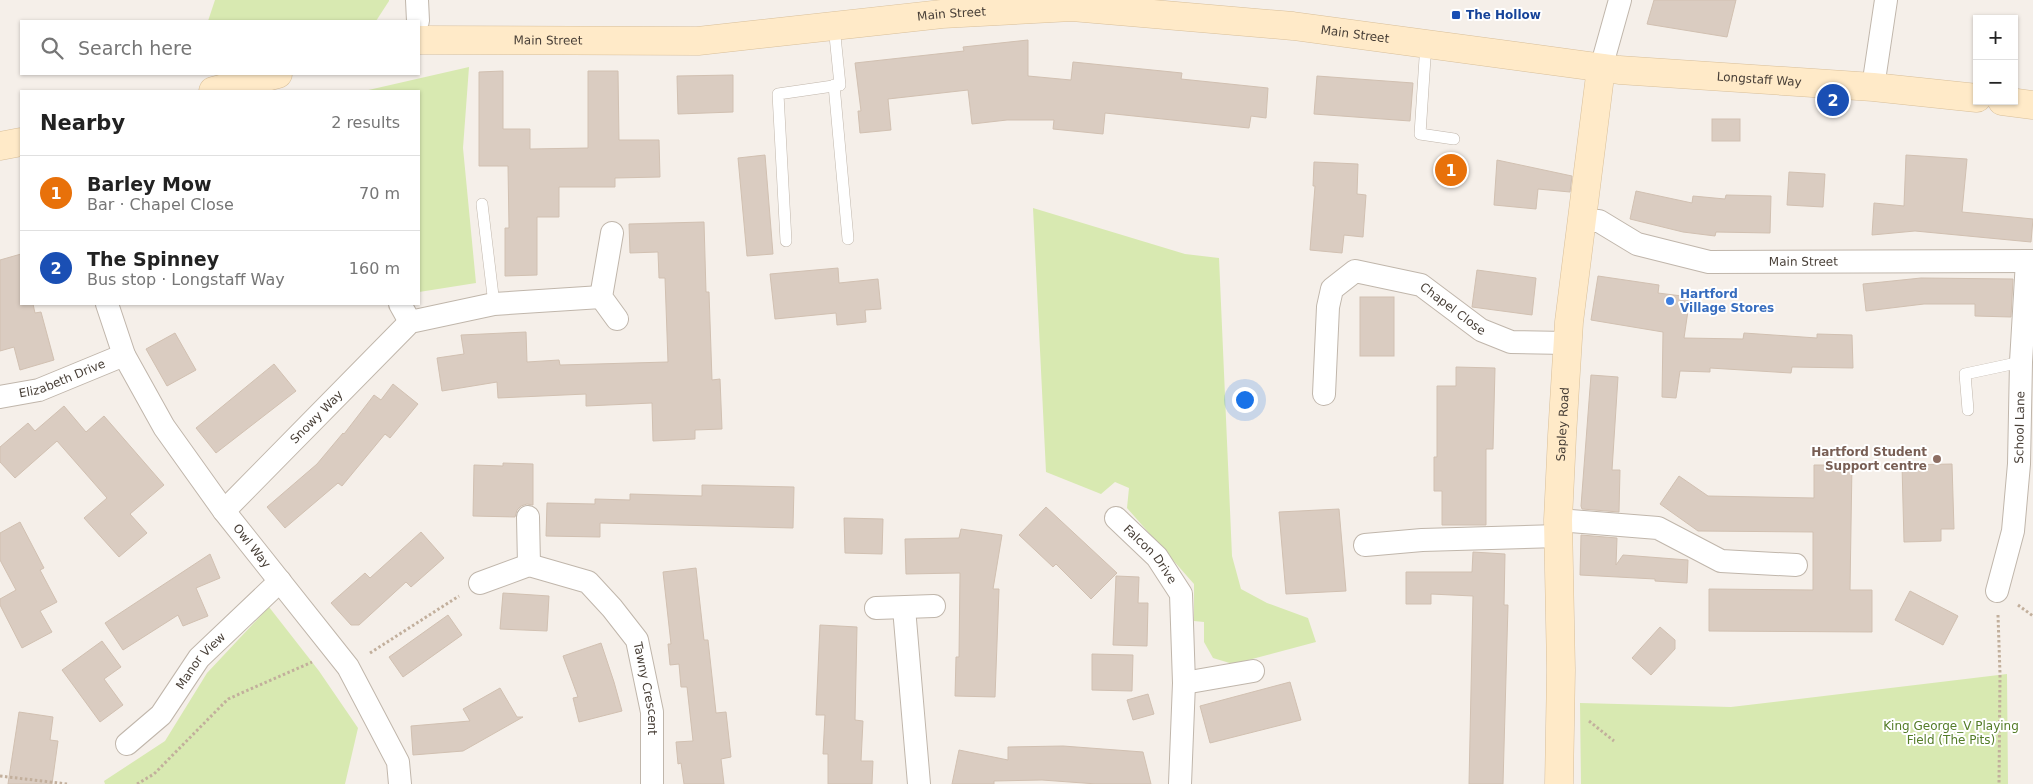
<!DOCTYPE html>
<html lang="en">
<head>
<meta charset="utf-8">
<style>
	:root { --surface:#fff; --page:#f2f2f2; --text:#222; --muted:#767676; --line:#e0e0e0; --accent:#0b8043 }
	body { margin:0; font-family:"DejaVu Sans",sans-serif; background:var(--page); color:var(--text) }
	.controls { position:absolute; right:15px; top:15px; display:grid; overflow:hidden; border-radius:0px; box-shadow:0 1px 4px #0004 }
	.controls button { width:45px; height:45px; display:grid; place-items:center; padding:0; border:0; border-bottom:1px solid var(--line); background:var(--surface); color:var(--text); font:25px sans-serif }
	.you { position:absolute; left:1244px; top:399px; width:18px; height:18px; margin:-12px; border:4px solid #fff; border-radius:50%; background:#1a73e8; box-shadow:0 0 0 8px #1a73e833 }
	.badge { display:grid; place-items:center; width:32px; height:32px; border-radius:50%; background:var(--accent); color:#fff; font-size:16px; font-weight:700 }
	.pin { position:absolute; translate:-50% -50%; border:2px solid #fff; box-shadow:0 1px 5px #0006 }
	.list { margin:0; padding:0; list-style:none }
	h2 { display:flex; justify-content:space-between; align-items:center; height:65px; margin:0; padding:0 20px; font-size:21px }
	h2 small { font-size:16px; font-weight:400; color:var(--muted) }
	.list li { display:grid; grid-template-columns:32px 1fr auto; gap:15px; align-items:center; box-sizing:border-box; height:75px; padding:0 20px; border-top:1px solid var(--line) }
	.list b { display:block; font-size:19px; white-space:nowrap }
	.list p { margin:0; font-size:16px; white-space:nowrap; color:var(--muted) }
	.list em { font-size:16px; font-style:normal; color:var(--muted) }
	.icon { flex:none; width:28px; height:28px; fill:none; stroke:currentColor; stroke-width:2; stroke-linecap:round; stroke-linejoin:round }
	.map { position:relative; flex:none; width:2033px; height:784px; overflow:hidden }
	.search { position:absolute; background:var(--surface); box-shadow:0 1px 4px #0004; left:20px; top:20px; width:400px; height:55px; display:flex; align-items:center; gap:12px; box-sizing:border-box; padding:0 18px; border-radius:0px; color:var(--muted); font-size:19px }
	.panel { position:absolute; background:var(--surface); box-shadow:0 1px 4px #0004; left:20px; top:90px; width:400px; height:215px; border-radius:0px }
	.map>svg:first-child { display:block }
	.green { fill:#d8e9b1 }
	.building { fill:#daccc1; stroke:#d1c0b1 }
	.lines { fill:none; stroke-linecap:round; stroke-linejoin:round }
	.lane-casing { stroke:#c0b6ab; stroke-width:12 }
	.street-casing { stroke:#c0b6ab; stroke-width:24 }
	.secondary-casing { stroke:#d8bf9a; stroke-width:29 }
	.path { stroke:#c2af9c; stroke-width:3; stroke-dasharray:2.5 2.5; stroke-linecap:butt }
	.lane { stroke:#fff; stroke-width:11 }
	.street { stroke:#fff; stroke-width:22 }
	.secondary { stroke:#ffeac8; stroke-width:28 }
	.transit-dot { fill:#1a4fb4; stroke:#fff; stroke-width:2 }
	.shop-dot { fill:#3f7fe0; stroke:#fff; stroke-width:2 }
	.education-dot { fill:#8d6e63; stroke:#fff; stroke-width:2 }
	.labels { text-anchor:middle; stroke-width:4; stroke-linejoin:round; paint-order:stroke }
	.street-label { font-size:12px; fill:#483f37; stroke:#fff }
	.transit-label { font-size:12px; font-weight:bold; fill:#164399; stroke:#fff; text-anchor:start }
	.shop-label { font-size:12px; font-weight:bold; fill:#366cbe; stroke:#fff; text-anchor:start }
	.education-label { font-size:12px; font-weight:bold; fill:#785e54; stroke:#fff; text-anchor:end }
	.park-label { font-size:12px; fill:#547c28; stroke:#fff }
</style>
</head>
<body>
<div class="map">
<svg width="2033" height="784" viewBox="0 0 2033 784">
	<rect width="100%" height="100%" fill="#f5efe9"/>
	<g class="green">
		<polygon points="215,0 389,0 389,1 376,21 208,21"/>
		<polygon points="469,67 463,148 476,283 419,292 419,91 364,91"/>
		<polygon points="1033,208 1185,254 1219,258 1232,556 1241,589 1267,603 1308,618 1316,642 1233,664 1213,658 1204,642 1204,622 1194,621 1194,584 1127,508 1129,488 1115,482 1101,494 1046,472"/>
		<polygon points="269,607 319,671 358,728 345,784 105,784 104,781 165,741 207,673"/>
		<polygon points="2007,674 2008,784 1581,784 1580,703 1731,707"/>
	</g>
	<g class="building">
		<polygon points="1654,0 1736,0 1727,37 1647,24"/>
		<polygon points="1028,40 1028,76 1071,80 1073,62 1182,73 1181,79 1268,88 1266,118 1251,116 1249,128 1105,113 1103,134 1053,129 1054,120 1007,120 972,124 968,90 888,99 891,130 860,133 858,111 861,111 855,63 964,51 963,47"/>
		<polygon points="503,71 503,129 530,129 530,149 588,148 588,71 618,71 619,140 659,140 660,177 615,178 615,187 559,187 559,217 537,217 537,275 505,276 505,228 509,228 508,166 479,166 479,72"/>
		<polygon points="733,75 733,112 678,114 677,76"/>
		<polygon points="1317,76 1413,83 1410,121 1314,114"/>
		<rect x="1712" y="119" width="28" height="22"/>
		<polygon points="765,155 773,254 747,256 738,158"/>
		<polygon points="1906,155 1967,159 1962,212 2033,219 2031,242 1915,231 1872,235 1874,203 1904,206"/>
		<polygon points="1497,160 1572,176 1570,192 1538,189 1536,209 1494,205"/>
		<polygon points="1314,162 1358,164 1357,194 1366,195 1363,237 1344,235 1342,253 1310,250 1315,186 1313,186"/>
		<polygon points="1789,172 1825,174 1823,207 1787,205"/>
		<polygon points="1636,191 1692,203 1693,196 1725,199 1726,195 1771,196 1770,233 1716,232 1715,236 1683,232 1630,219"/>
		<polygon points="704,222 706,292 709,292 712,380 720,379 722,429 695,430 695,439 653,441 652,403 586,406 586,394 498,398 497,382 442,391 437,358 464,354 461,335 526,332 527,362 559,360 560,365 668,362 665,278 659,278 658,252 630,253 629,224"/>
		<polygon points="21,254 21,304 33,304 35,313 41,312 54,360 20,370 14,347 0,351 0,260"/>
		<polygon points="838,268 839,283 878,279 881,309 865,310 866,322 837,325 836,313 775,319 770,274"/>
		<polygon points="1477,270 1536,278 1532,315 1472,307"/>
		<polygon points="1598,276 1659,285 1658,293 1690,297 1684,338 1743,339 1744,333 1817,338 1817,334 1852,335 1853,368 1792,367 1791,373 1710,368 1710,372 1680,371 1676,398 1662,397 1663,332 1591,320"/>
		<polygon points="1921,278 2013,279 2011,317 1975,316 1975,304 1924,304 1866,311 1863,284"/>
		<rect x="1360" y="297" width="34" height="59"/>
		<polygon points="175,333 196,370 167,386 146,349"/>
		<polygon points="274,364 296,391 216,453 196,428"/>
		<polygon points="1456,367 1495,368 1493,449 1486,449 1486,525 1442,525 1442,491 1434,491 1434,457 1437,457 1437,386 1456,386"/>
		<polygon points="1591,375 1618,377 1612,470 1620,470 1619,512 1582,509 1581,506"/>
		<polygon points="393,384 418,404 390,438 385,434 342,486 338,483 285,528 267,507 317,464 343,433 344,434 374,395 381,400"/>
		<polygon points="64,406 86,432 104,416 164,485 130,514 147,533 119,557 84,518 107,498 57,441 15,478 0,462 0,447 28,423 35,431"/>
		<polygon points="503,463 533,464 533,505 527,504 521,506 517,510 515,517 473,516 474,465 503,466"/>
		<polygon points="1952,464 1954,529 1941,529 1941,541 1904,542 1902,465"/>
		<polygon points="1814,465 1852,465 1850,590 1872,590 1872,632 1709,631 1709,589 1813,590 1813,532 1698,531 1660,504 1679,476 1708,496 1814,498"/>
		<polygon points="702,485 794,487 793,528 600,523 600,537 546,536 547,503 595,504 595,499 630,500 630,494 702,496"/>
		<polygon points="1046,507 1117,573 1091,599 1056,564 1053,567 1019,535"/>
		<polygon points="1339,509 1346,591 1286,594 1279,512"/>
		<polygon points="844,518 883,519 882,554 845,553"/>
		<polygon points="20,522 44,568 40,570 57,602 40,611 52,632 22,648 0,605 0,599 16,590 0,560 0,533"/>
		<polygon points="961,529 1002,535 993,589 999,589 995,697 955,696 956,657 959,657 960,573 906,574 905,539 959,538"/>
		<polygon points="421,532 444,558 411,587 406,582 359,625 351,625 331,603 365,573 370,578"/>
		<polygon points="1581,535 1617,538 1616,565 1623,555 1688,560 1687,583 1655,581 1655,579 1580,575"/>
		<polygon points="1473,552 1505,554 1504,605 1508,605 1503,784 1469,784 1473,596 1431,594 1431,604 1406,604 1406,572 1472,572"/>
		<polygon points="210,554 220,578 196,588 208,616 183,626 178,615 123,650 105,623"/>
		<polygon points="696,568 704,640 708,640 716,713 726,712 731,757 721,759 724,784 684,784 681,763 678,764 676,742 693,741 687,687 681,687 679,664 670,665 668,644 671,644 663,572"/>
		<polygon points="1116,576 1139,577 1138,603 1148,603 1147,646 1113,645"/>
		<polygon points="1910,591 1958,616 1943,645 1895,620"/>
		<polygon points="503,593 549,596 547,631 500,629"/>
		<polygon points="448,615 462,635 403,677 389,657"/>
		<polygon points="820,625 857,627 855,720 863,721 861,761 873,761 872,784 828,784 828,754 823,754 825,715 816,715"/>
		<polygon points="1660,627 1675,640 1675,649 1651,675 1632,658"/>
		<polygon points="102,641 121,667 104,679 123,705 100,722 62,670"/>
		<polygon points="601,643 614,682 622,711 579,722 573,698 578,697 563,656"/>
		<polygon points="1092,654 1133,655 1132,691 1092,690"/>
		<polygon points="1290,682 1301,720 1210,743 1200,706"/>
		<polygon points="500,688 517,717 523,717 463,751 413,755 411,726 470,721 463,709"/>
		<polygon points="1148,694 1154,714 1133,720 1127,700"/>
		<polygon points="19,712 53,717 50,740 58,741 52,784 8,784"/>
		<polygon points="1063,746 1143,752 1151,784 1097,784 1042,780 994,781 994,784 952,784 959,750 1008,760 1008,747"/>
	</g>
	<g class="lines">
		<g class="lane-casing">
			<g id="lane">
				<polyline points="1426,43 1420,134 1454,139"/>
				<polyline points="834,85 848,239"/>
				<polyline points="482,204 494,304"/>
				<polyline points="786,241 778,94 840,85 834,26"/>
				<polyline points="1968,410 1965,374 2021,362"/>
			</g>
		</g>
		<g class="street-casing">
			<g id="street">
				<polyline points="417,0 418,21"/>
				<polyline points="1601,68 1620,0"/>
				<polyline points="1873,87 1886,0"/>
				<path id="s1" d="M1583,221H1599L1637,244L1709,262L2033,261"/>
				<polyline points="612,233 601,297 617,319"/>
				<path id="s2" d="M107,304L124,355L164,427L224,511L348,667L398,762L400,784"/>
				<polyline points="400,304 410,322"/>
				<path id="s3" d="M1324,394L1328,307L1332,289L1355,271L1421,285L1481,330L1511,342L1567,343"/>
				<path id="s4" d="M0,397L39,390L124,355"/>
				<path id="s5" d="M224,511L410,322L494,304L601,297"/>
				<polyline points="528,517 529,565"/>
				<path id="s6" d="M1116,518L1157,557L1181,594L1184,683L1180,784"/>
				<polyline points="1558,520 1658,528 1721,561 1796,565"/>
				<polyline points="1365,545 1422,540 1558,536"/>
				<path id="s7" d="M480,583L529,565L588,582L612,608L637,640L652,712V784"/>
				<path id="s8" d="M1997,591L2013,531L2019,464L2021,362L2027,261"/>
				<polyline points="876,608 934,606"/>
				<polyline points="904,608 919,784"/>
				<polyline points="1184,683 1253,671"/>
				<path id="s9" d="M127,744L161,715L199,658L280,581"/>
			</g>
		</g>
		<g class="secondary-casing">
			<g id="secondary">
				<path id="s10" d="M419,40L698,41L942,14L1072,7L1293,26L1619,70L1873,87L1977,98"/>
				<polyline points="213,91 278,74"/>
				<polyline points="2002,101 2033,105"/>
				<polyline points="0,146 21,142"/>
				<path id="s11" d="M1559,784L1561,670L1558,520L1562,436L1569,322L1601,68"/>
			</g>
		</g>
		<g class="path">
			<polyline points="2018,605 2033,616"/>
			<polyline points="1998,615 2000,674 1999,784"/>
			<polyline points="370,653 459,596"/>
			<polyline points="1589,721 1614,741"/>
			<polyline points="0,776 67,784"/>
			<polyline points="137,784 154,774 228,699 312,662"/>
		</g>
		<use href="#lane" class="lane"/>
		<use href="#street" class="street"/>
		<use href="#secondary" class="secondary"/>
	</g>
	<rect class="transit-dot" x="1451" y="10" width="10" height="10" rx="2.5"/>
	<circle class="shop-dot" cx="1670" cy="301" r="5"/>
	<circle class="education-dot" cx="1937" cy="459" r="5"/>
	<g class="labels">
		<g class="street-label">
			<text dy="4" stroke="none"><textPath href="#s10" startOffset="534">Main Street</textPath></text>
			<text dy="4" stroke="none"><textPath href="#s10" startOffset="939">Main Street</textPath></text>
			<text dy="4" stroke="none"><textPath href="#s10" startOffset="129">Main Street</textPath></text>
			<text dy="4" stroke="none"><textPath href="#s10" startOffset="1346">Longstaff Way</textPath></text>
			<text dy="4" stroke="none"><textPath href="#s1" startOffset="229">Main Street</textPath></text>
			<text dy="4" stroke="none"><textPath href="#s3" startOffset="242">Chapel Close</textPath></text>
			<text dy="4" stroke="none"><textPath href="#s4" startOffset="65">Elizabeth Drive</textPath></text>
			<text dy="4" stroke="none"><textPath href="#s5" startOffset="132">Snowy Way</textPath></text>
			<text dy="4" stroke="none"><textPath href="#s11" startOffset="360">Sapley Road</textPath></text>
			<text dy="4" stroke="none"><textPath href="#s8" startOffset="166">School Lane</textPath></text>
			<text dy="4" stroke="none"><textPath href="#s2" startOffset="284">Owl Way</textPath></text>
			<text dy="4" stroke="none"><textPath href="#s6" startOffset="50">Falcon Drive</textPath></text>
			<text dy="4" stroke="none"><textPath href="#s9" startOffset="112">Manor View</textPath></text>
			<text dy="4" stroke="none"><textPath href="#s7" startOffset="239">Tawny Crescent</textPath></text>
		</g>
		<g class="transit-label">
			<text x="1466" y="19">The Hollow</text>
		</g>
		<g class="shop-label">
			<text x="1680" y="298">Hartford<tspan x="1680" dy="14">Village Stores</tspan></text>
		</g>
		<g class="education-label">
			<text x="1927" y="456">Hartford Student<tspan x="1927" dy="14">Support centre</tspan></text>
		</g>
		<g class="park-label">
			<text x="1951" y="730">King George_V Playing<tspan x="1951" dy="14">Field (The Pits)</tspan></text>
		</g>
	</g>
</svg>
<div class="controls">
<button>+</button>
<button>−</button>
</div>
<div class="you"></div>
<div class="pin badge" style="left:1451px;top:170px;background:#e8710a">1</div>
<div class="pin badge" style="left:1833px;top:100px;background:#1a4fb4">2</div>
<div class="search"><svg class="icon" aria-label="search" viewBox="0 0 24 24"><circle cx="10" cy="10" r="6"/><path d="M15 15l6 6"/></svg>Search here</div>
<section class="panel">
<h2>Nearby<small>2 results</small></h2>
<ul class="list">
<li><span class="badge" style="background:#e8710a">1</span><div><b>Barley Mow</b><p>Bar · Chapel Close</p></div><em>70 m</em></li>
<li><span class="badge" style="background:#1a4fb4">2</span><div><b>The Spinney</b><p>Bus stop · Longstaff Way</p></div><em>160 m</em></li>
</ul>
</section>
</div>
</body>
</html>
